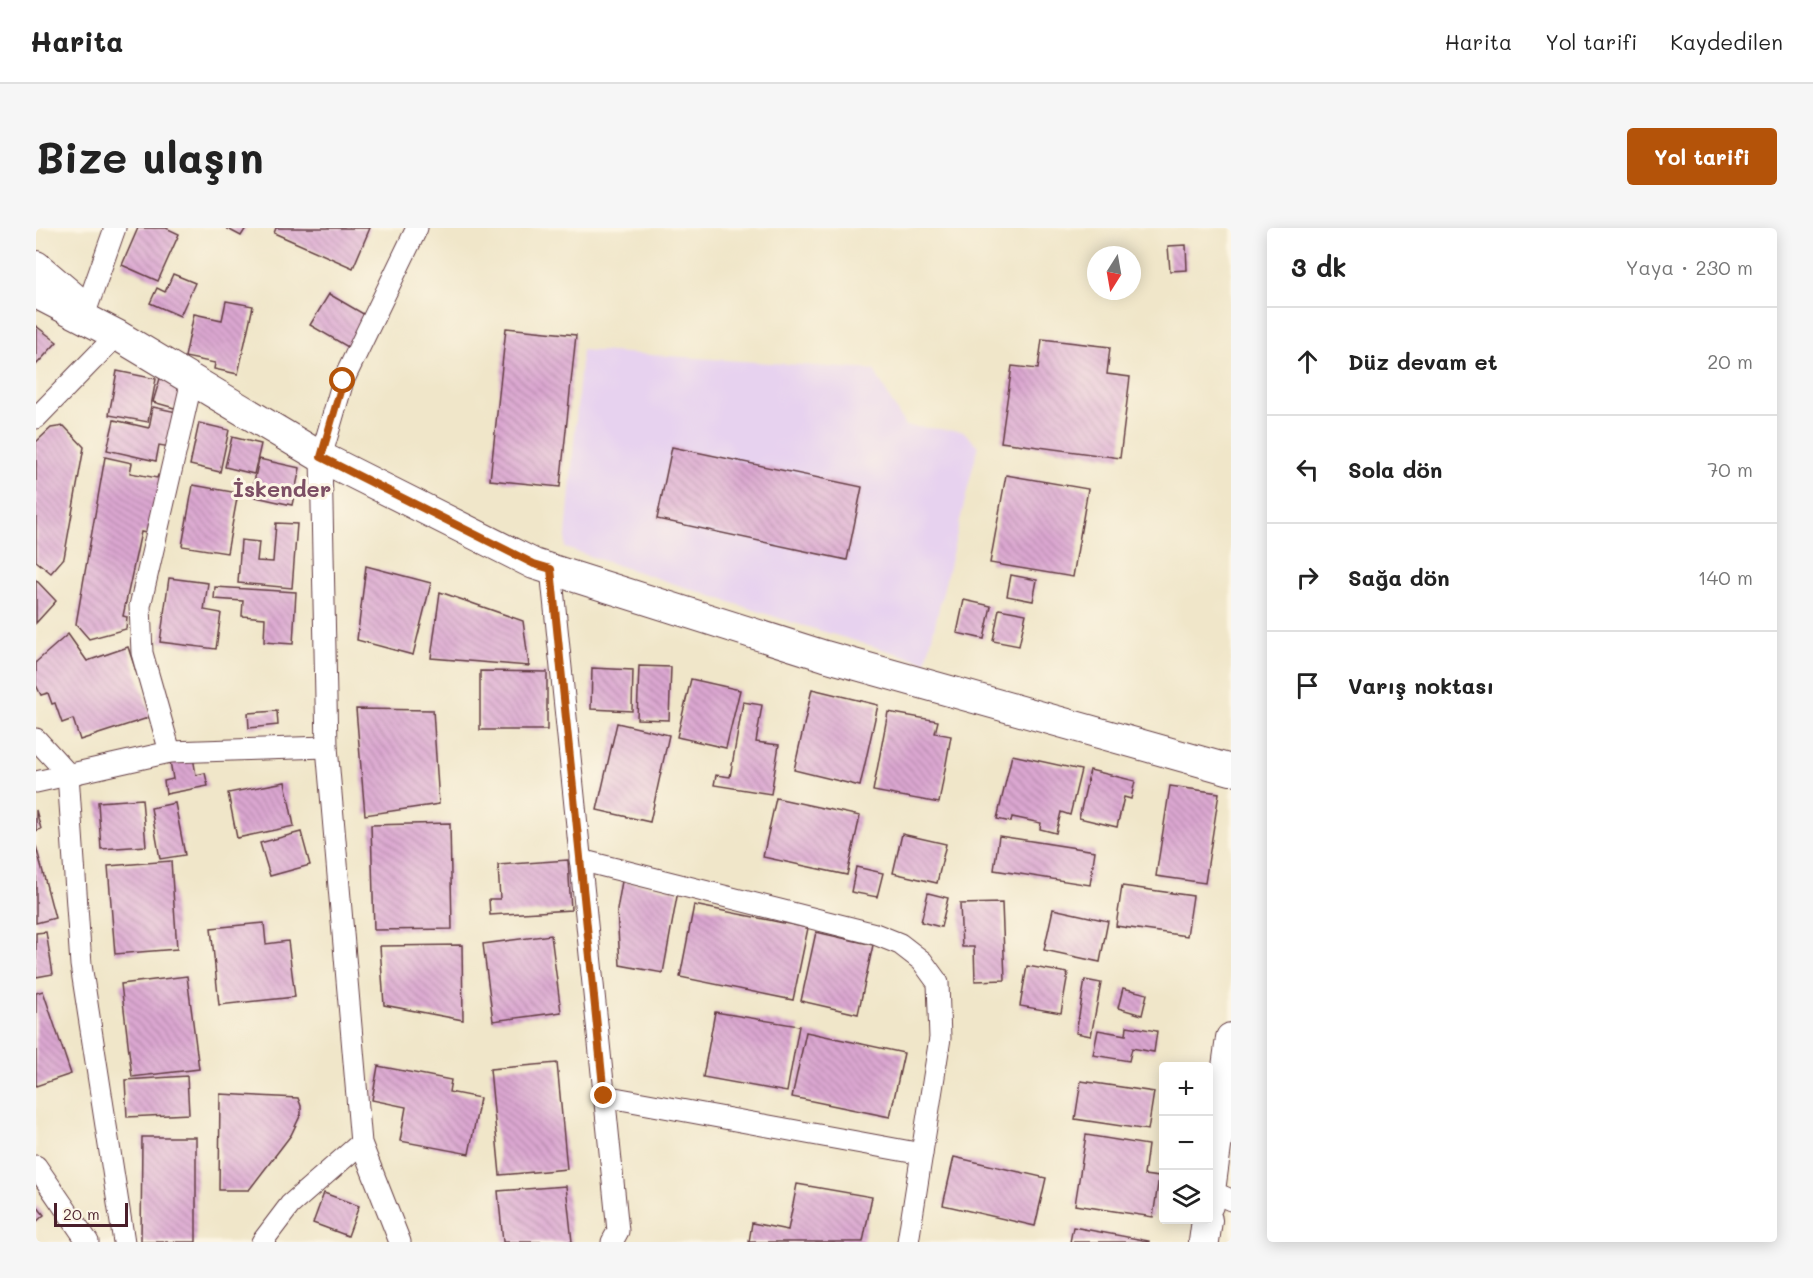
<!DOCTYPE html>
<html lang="tr">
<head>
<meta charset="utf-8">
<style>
	:root { --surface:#fff; --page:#f6f6f6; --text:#222; --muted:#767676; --line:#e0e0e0; --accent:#b45309 }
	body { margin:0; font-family:Mali,sans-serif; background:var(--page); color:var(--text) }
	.controls { position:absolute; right:18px; bottom:18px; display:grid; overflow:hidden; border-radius:6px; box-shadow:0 3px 15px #0003 }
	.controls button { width:54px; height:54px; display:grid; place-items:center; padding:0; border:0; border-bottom:2px solid var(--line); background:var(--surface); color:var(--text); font:30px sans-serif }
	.compass { position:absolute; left:1051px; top:18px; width:54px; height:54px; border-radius:50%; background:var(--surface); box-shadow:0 3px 15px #0003; rotate:191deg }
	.scale { position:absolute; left:18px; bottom:15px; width:74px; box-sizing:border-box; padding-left:6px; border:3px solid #4a1f2b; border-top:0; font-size:16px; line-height:21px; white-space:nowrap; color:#4a1f2b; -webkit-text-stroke:4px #fcf5e5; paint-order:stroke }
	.stop { position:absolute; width:18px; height:18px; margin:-14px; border:4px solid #b45309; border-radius:50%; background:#fff }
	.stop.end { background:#b45309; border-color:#fff; box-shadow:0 2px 6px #0008 }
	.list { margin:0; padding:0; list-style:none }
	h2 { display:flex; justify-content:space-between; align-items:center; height:78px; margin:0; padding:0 24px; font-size:26px }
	h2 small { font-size:20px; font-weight:400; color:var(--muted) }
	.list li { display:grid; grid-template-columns:39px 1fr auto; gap:18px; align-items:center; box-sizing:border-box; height:108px; padding:0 24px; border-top:2px solid var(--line) }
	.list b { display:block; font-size:22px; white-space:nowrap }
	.list em { font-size:20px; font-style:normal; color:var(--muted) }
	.icon { flex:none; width:33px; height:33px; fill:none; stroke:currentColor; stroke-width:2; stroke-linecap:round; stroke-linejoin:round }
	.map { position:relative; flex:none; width:1195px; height:1014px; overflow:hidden; border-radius:6px }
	header { display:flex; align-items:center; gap:36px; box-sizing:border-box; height:84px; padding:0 30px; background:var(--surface); border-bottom:2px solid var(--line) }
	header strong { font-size:28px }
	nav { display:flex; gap:33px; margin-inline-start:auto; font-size:21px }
	.intro { display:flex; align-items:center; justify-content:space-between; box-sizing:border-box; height:144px; padding:0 36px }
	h1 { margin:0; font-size:42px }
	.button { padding:15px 27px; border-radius:6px; background:var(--accent); color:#fff; font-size:21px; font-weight:700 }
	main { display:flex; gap:36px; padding:0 36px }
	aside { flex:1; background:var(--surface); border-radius:6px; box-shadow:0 3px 15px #0003 }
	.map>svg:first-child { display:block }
	.built { fill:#e7d2ef }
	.building { fill:url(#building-back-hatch) }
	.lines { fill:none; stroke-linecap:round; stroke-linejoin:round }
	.minor-casing { stroke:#633d43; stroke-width:23 }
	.secondary-casing { stroke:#633d43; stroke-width:32 }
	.minor { stroke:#fff; stroke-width:21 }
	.secondary { stroke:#fff; stroke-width:30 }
	.route { stroke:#b45309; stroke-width:8 }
	.labels { text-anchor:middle; stroke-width:6; stroke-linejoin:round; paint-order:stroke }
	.district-label { font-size:22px; font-weight:bold; fill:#7d4f65; stroke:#fcf5e5 }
</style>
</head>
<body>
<header>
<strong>Harita</strong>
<nav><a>Harita</a><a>Yol tarifi</a><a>Kaydedilen</a></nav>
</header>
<div class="intro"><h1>Bize ulaşın</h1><a class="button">Yol tarifi</a></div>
<main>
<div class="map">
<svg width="1195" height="1014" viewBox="0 0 1195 1014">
	<defs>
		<pattern id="building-back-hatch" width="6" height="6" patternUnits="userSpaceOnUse" patternTransform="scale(1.5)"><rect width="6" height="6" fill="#dba7d1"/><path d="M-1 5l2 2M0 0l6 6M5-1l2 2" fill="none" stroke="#b487aa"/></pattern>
	</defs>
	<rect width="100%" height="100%" fill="#fcf5e5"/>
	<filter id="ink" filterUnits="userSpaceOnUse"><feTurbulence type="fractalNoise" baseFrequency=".0167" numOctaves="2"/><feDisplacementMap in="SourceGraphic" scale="12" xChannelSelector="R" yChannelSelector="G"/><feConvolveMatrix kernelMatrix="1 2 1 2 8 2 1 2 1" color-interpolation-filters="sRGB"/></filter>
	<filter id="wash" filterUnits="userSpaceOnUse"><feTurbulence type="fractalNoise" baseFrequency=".008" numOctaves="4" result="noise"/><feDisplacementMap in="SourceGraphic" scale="24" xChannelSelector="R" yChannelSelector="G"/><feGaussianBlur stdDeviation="1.35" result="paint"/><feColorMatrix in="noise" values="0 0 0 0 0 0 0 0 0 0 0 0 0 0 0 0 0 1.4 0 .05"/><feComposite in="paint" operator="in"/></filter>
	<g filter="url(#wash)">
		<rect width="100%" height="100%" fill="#f0e6c9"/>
		<polygon class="built" points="546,122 838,142 869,198 927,203 942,218 890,434 755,394 529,320"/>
		<g id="blocks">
			<g class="building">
				<polygon points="102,0 130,0 143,6 122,53 86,37"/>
				<polygon points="190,0 210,0 205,8"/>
				<polygon points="240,0 334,0 317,40 238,5"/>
				<polygon points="1150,17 1151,42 1134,43 1132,18"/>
				<polygon points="137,46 159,55 144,88 114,75 121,60 129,64"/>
				<polygon points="293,66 331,88 312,119 274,97"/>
				<polygon points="190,73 217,78 202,146 178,141 179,135 149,129 158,86 186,92"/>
				<polygon points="0,98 21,114 0,137"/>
				<polygon points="470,100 540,107 524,259 454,252"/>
				<polygon points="1006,111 1074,119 1071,146 1094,149 1084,230 965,214 976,138 1002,141"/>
				<polygon points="81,143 120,151 112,194 73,187"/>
				<polygon points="125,147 149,154 142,181 117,174"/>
				<polygon points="117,179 141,184 134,219 123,217 120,233 71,222 78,192 113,200"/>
				<polygon points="163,195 193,202 184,244 154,237"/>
				<polygon points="28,198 48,219 28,330 15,345 0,333 0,214 15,200"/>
				<polygon points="196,209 225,216 218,246 189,239"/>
				<polygon points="636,219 826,259 811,332 621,291"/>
				<polygon points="69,229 96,235 94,245 121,250 122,247 127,248 115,306 105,304 87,388 91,389 90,401 53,411 40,396"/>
				<polygon points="223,231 264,240 256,277 215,268"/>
				<polygon points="970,247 1052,261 1037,349 954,335"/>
				<polygon points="157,257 202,265 191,325 146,318"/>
				<polygon points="240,295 261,296 256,360 202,355 205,312 223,314 221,333 237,334"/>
				<polygon points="330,338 395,355 377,427 321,412"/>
				<polygon points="975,347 1001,352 997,373 971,368"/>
				<polygon points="133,350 172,355 168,382 185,385 180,421 124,414"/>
				<polygon points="0,352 20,373 0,395"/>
				<polygon points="179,359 260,364 257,416 228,414 229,390 206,388 207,373 178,371"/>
				<polygon points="404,364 487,393 493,438 395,430"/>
				<polygon points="928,372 955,378 948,411 921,405"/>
				<polygon points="963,381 990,386 983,418 957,413"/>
				<polygon points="32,406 51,433 92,419 115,489 44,512 37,491 26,495 19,475 16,476 12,465 5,467 0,457 0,434"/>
				<polygon points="603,438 635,439 633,492 601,491"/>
				<polygon points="556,440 597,442 596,483 555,481"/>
				<polygon points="444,443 511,444 511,502 444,502"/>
				<polygon points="655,451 704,462 690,520 641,509"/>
				<polygon points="776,461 842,477 824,558 758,542"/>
				<polygon points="707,474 726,477 720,514 743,517 735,566 678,557 680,547 694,549"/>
				<polygon points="320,481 397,482 403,576 329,587"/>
				<polygon points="241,483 242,497 213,500 212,485"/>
				<polygon points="852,484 902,493 899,505 915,508 903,575 837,563"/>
				<polygon points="581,495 633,507 614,594 561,582"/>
				<polygon points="976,527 1045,542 1034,587 1025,584 1020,605 1004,601 1005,595 976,589 975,594 961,591"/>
				<polygon points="157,529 160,547 169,545 172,558 130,566 128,553 137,551 134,533"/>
				<polygon points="1054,542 1099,553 1095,571 1088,569 1081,599 1043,590"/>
				<polygon points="249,554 258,598 201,610 192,565"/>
				<polygon points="1134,558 1183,565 1169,655 1120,648"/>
				<polygon points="740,570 824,588 811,647 727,629"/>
				<polygon points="106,571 110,618 65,621 62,574"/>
				<polygon points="139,575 149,627 124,631 115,580"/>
				<polygon points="0,582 5,601 0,603"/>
				<polygon points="414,595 416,701 338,702 335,597"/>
				<polygon points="265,604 274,637 234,648 224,615"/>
				<polygon points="866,606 910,616 901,655 857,645"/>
				<polygon points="963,608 1059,623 1054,657 958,642"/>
				<polygon points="0,618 19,690 0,695"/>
				<polygon points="532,632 535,682 454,687 453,671 464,671 462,637"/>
				<polygon points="135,633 141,721 79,726 72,638"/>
				<polygon points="820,639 847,645 841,669 815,664"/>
				<polygon points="586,653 642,663 627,745 584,737 581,682"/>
				<polygon points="1086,658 1157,668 1151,708 1080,698"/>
				<polygon points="892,665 912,670 905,699 885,694"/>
				<polygon points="966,675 969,752 939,753 938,719 926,719 924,676"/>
				<polygon points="658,677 772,700 757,772 644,749"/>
				<polygon points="1017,681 1072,693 1064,734 1008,722"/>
				<polygon points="228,695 230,716 252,713 259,769 183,777 175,700"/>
				<polygon points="10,704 17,746 0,749 0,705"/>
				<polygon points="780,704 837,717 822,786 765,773"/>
				<polygon points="515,707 525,784 457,793 447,716"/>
				<polygon points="426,717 427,792 348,777 344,718"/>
				<polygon points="991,738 1032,745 1025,785 984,778"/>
				<polygon points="151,748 163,841 96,849 85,756"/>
				<polygon points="1049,752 1065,755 1055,808 1040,805"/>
				<polygon points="1087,760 1111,766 1106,787 1082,780"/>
				<polygon points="7,763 35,846 0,858 0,765"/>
				<polygon points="679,784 763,798 751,864 667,849"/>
				<polygon points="1091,798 1121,803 1118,824 1096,820 1093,833 1057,827 1062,802 1090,807"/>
				<polygon points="770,804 868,825 854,889 756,869"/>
				<polygon points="521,835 531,941 464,947 454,841"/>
				<polygon points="342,838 415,852 413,864 444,870 433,926 364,913 370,879 336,872"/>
				<polygon points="151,848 153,886 91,889 89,852"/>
				<polygon points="1045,853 1118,864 1112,902 1039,891"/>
				<polygon points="184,866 262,870 265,878 265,886 255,907 213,962 183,962"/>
				<polygon points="1050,907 1112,917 1108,947 1123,949 1117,989 1039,977"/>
				<polygon points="106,909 160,909 160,1014 105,1014"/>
				<polygon points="918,929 1010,950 999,998 907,977"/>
				<polygon points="761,956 836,969 827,1014 713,1014 716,995 752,1002"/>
				<polygon points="530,958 536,1014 467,1014 462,963"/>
				<polygon points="288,965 323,978 312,1008 277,995"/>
				<polygon points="0,977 8,987 0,994"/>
				<polygon points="1037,999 1113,1013 1113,1014 1034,1014"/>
			</g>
		</g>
	</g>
	<g filter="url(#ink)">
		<use href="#blocks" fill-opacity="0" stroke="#633d43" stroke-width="1.5"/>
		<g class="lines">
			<g class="minor-casing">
				<g id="minor">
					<polyline points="50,82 79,0"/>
					<polyline points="0,190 81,107"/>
					<polyline points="515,341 582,1003 576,1014"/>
					<polyline points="0,511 32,546 45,737 88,1014"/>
					<polyline points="134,524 106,425 104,378 156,152"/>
					<polyline points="0,554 134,524 291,519"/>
					<polyline points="544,632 839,706 864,716 886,733 902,755 904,810 872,1014"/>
					<polyline points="568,868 886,926"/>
					<polyline points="0,938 52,1014"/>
					<polyline points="1174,963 1195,972"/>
					<polyline points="226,1014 254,977 325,915"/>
					<polyline points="364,1014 325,915 291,519 285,229 307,153 381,0"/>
				</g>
			</g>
			<g class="secondary-casing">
				<g id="secondary">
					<polyline points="0,38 40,72"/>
					<polyline points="0,65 81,107 285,229 498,336 789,428 1195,542"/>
					<polyline points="1172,977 1195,810"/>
					<polyline points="1168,1014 1171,992"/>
				</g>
			</g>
			<use href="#minor" class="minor"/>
			<use href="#secondary" class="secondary"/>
		</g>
	</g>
	<g class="lines" filter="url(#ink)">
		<polyline class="route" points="307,153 285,229 498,336 515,341 568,868"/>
	</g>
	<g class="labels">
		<g class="district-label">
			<text x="246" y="269">İskender</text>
		</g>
	</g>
</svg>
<div class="controls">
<button>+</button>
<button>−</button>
<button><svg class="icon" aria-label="layers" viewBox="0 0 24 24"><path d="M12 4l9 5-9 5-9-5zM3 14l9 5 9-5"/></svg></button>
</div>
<svg class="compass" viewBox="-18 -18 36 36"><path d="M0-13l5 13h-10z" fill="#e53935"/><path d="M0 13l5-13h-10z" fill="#767676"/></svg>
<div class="scale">20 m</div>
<div class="stop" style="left:307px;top:153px"></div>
<div class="stop end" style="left:568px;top:868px"></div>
</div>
<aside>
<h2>3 dk<small>Yaya · 230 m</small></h2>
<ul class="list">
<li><svg class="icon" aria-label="ahead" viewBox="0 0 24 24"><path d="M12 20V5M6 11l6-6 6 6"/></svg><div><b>Düz devam et</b></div><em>20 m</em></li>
<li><svg class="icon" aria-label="left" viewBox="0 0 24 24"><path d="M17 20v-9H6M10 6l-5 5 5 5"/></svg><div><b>Sola dön</b></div><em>70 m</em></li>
<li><svg class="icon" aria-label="right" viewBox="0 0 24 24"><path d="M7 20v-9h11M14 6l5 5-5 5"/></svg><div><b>Sağa dön</b></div><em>140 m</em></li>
<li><svg class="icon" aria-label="arrive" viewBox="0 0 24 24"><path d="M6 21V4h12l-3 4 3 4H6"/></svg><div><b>Varış noktası</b></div></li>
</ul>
</aside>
</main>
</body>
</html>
